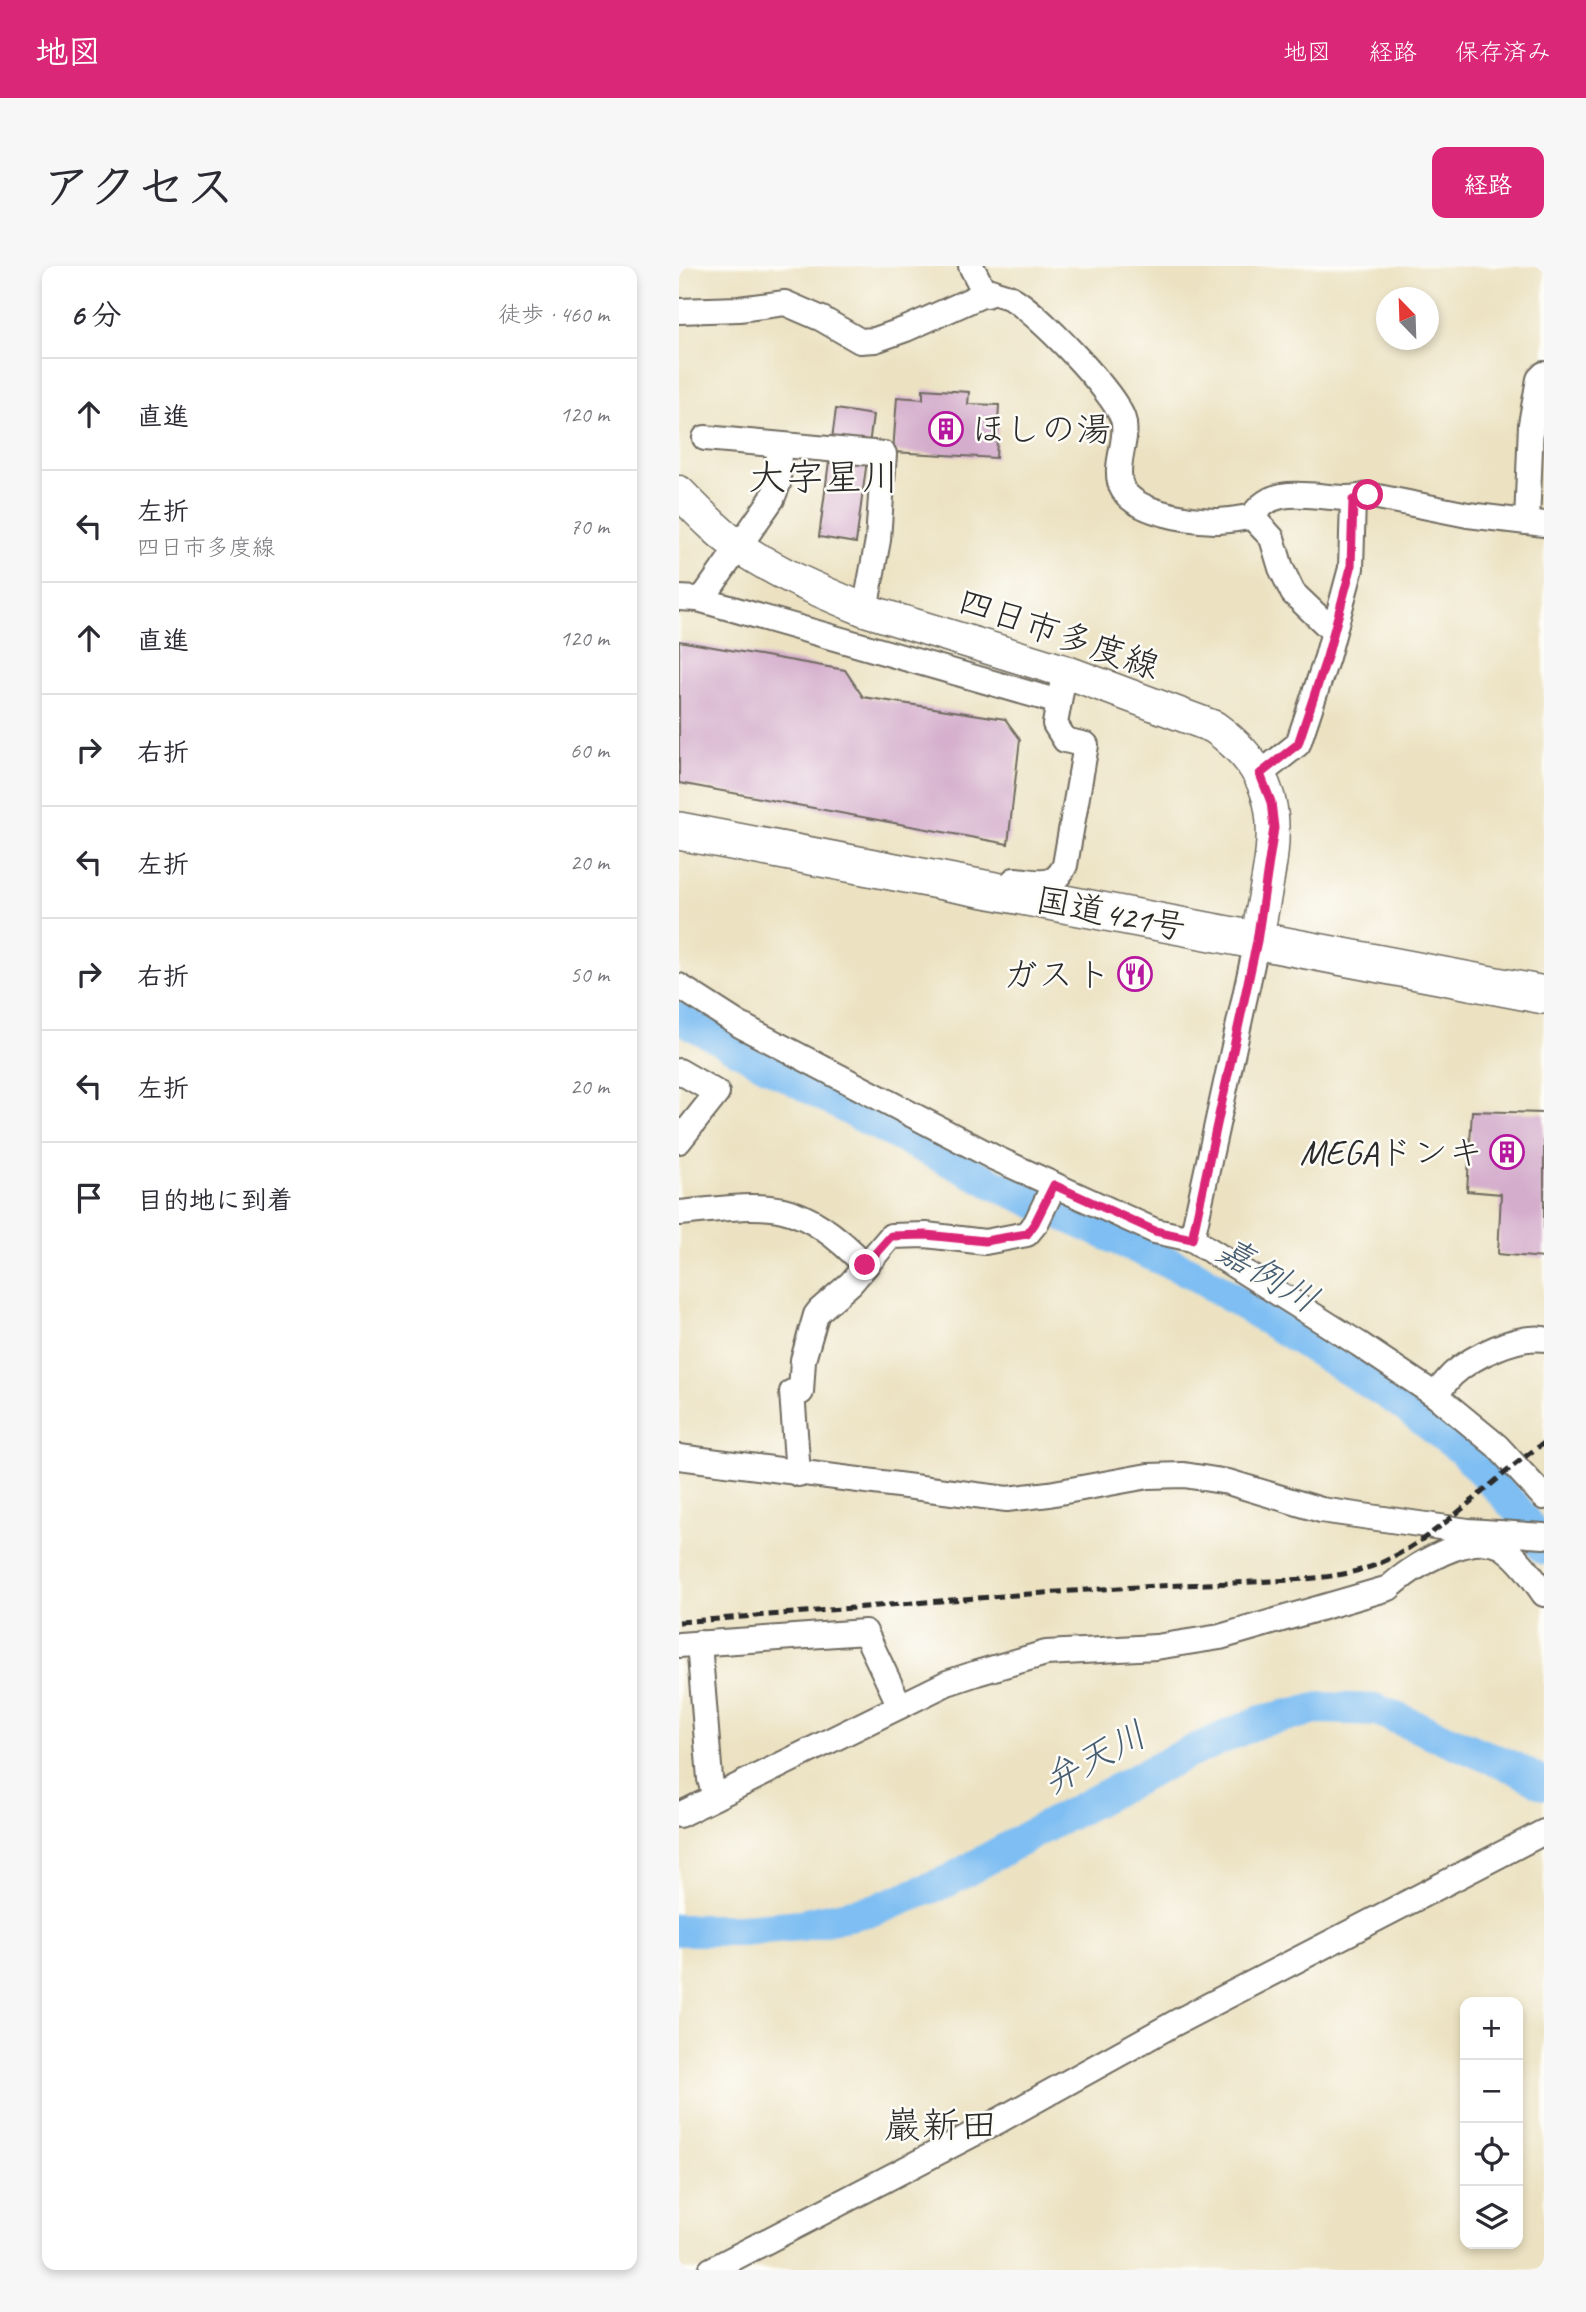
<!DOCTYPE html>
<html lang="ja">
<head>
<meta charset="utf-8">
<style>
	:root { --surface:#fff; --page:#f7f7f7; --text:#2b2b33; --muted:#7c7c81; --line:#e1e1e2; --accent:#db2777 }
	body { margin:0; font-family:Caveat,"Klee One",sans-serif; background:var(--page); color:var(--text) }
	.controls { position:absolute; right:21px; bottom:21px; display:grid; overflow:hidden; border-radius:14px; box-shadow:0 4px 10px #0003 }
	.controls button { width:63px; height:63px; display:grid; place-items:center; padding:0; border:0; border-bottom:2px solid var(--line); background:var(--surface); color:var(--text); font:35px sans-serif }
	.compass { position:absolute; left:697px; top:21px; width:63px; height:63px; border-radius:50%; background:var(--surface); box-shadow:0 4px 10px #0003; rotate:337deg }
	.stop { position:absolute; width:21px; height:21px; margin:-16px; border:5px solid #db2777; border-radius:50%; background:#fff }
	.stop.end { background:#db2777; border-color:#fff; box-shadow:0 2px 7px #0008 }
	.list { margin:0; padding:0; list-style:none }
	h2 { display:flex; justify-content:space-between; align-items:center; height:91px; margin:0; padding:0 28px; font-size:30px }
	h2 small { font-size:23px; font-weight:400; color:var(--muted) }
	.list li { display:grid; grid-template-columns:46px 1fr auto; gap:21px; align-items:center; box-sizing:border-box; height:112px; padding:0 28px; border-top:2px solid var(--line) }
	.list b { display:block; font-size:26px; white-space:nowrap }
	.list p { margin:0; font-size:23px; white-space:nowrap; color:var(--muted) }
	.list em { font-size:23px; font-style:normal; color:var(--muted) }
	.icon { flex:none; width:38px; height:38px; fill:none; stroke:currentColor; stroke-width:2; stroke-linecap:round; stroke-linejoin:round }
	.map { position:relative; flex:none; width:865px; height:2004px; overflow:hidden; border-radius:14px }
	header { display:flex; align-items:center; gap:42px; box-sizing:border-box; height:98px; padding:0 35px; background:var(--accent); color:#fff }
	header strong { font-size:33px }
	nav { display:flex; gap:38px; margin-inline-start:auto; font-size:24px }
	.intro { display:flex; align-items:center; justify-content:space-between; box-sizing:border-box; height:168px; padding:0 42px }
	h1 { margin:0; font-size:49px }
	.button { padding:18px 32px; border-radius:14px; background:var(--accent); color:#fff; font-size:24px; font-weight:700 }
	main { display:flex; gap:42px; padding:0 42px }
	aside { flex:1; background:var(--surface); border-radius:14px; box-shadow:0 4px 10px #0003 }
	.map>svg:first-child { display:block }
	.lines { fill:none; stroke-linecap:round; stroke-linejoin:round }
	.river { stroke:#7ebef2; stroke-width:32 }
	.building { fill:#d4adcc }
	.minor-casing { stroke:#6f6b60; stroke-width:28 }
	.major-casing { stroke:#6f6b60; stroke-width:35 }
	.highway-casing { stroke:#6f6b60; stroke-width:40 }
	.minor { stroke:#fff; stroke-width:24 }
	.major { stroke:#fff; stroke-width:32 }
	.highway { stroke:#fff; stroke-width:37 }
	.rail { stroke:#2b2b2b; stroke-width:5; stroke-dasharray:10 5; stroke-linecap:butt }
	.route { stroke:#db2777; stroke-width:9 }
	.labels { text-anchor:middle; stroke-width:5; stroke-linejoin:round; paint-order:stroke }
	.poi-label { font-size:35px; fill:#2b2b2b; stroke:#fdfcf7; text-anchor:end }
	.street-label { font-size:35px; fill:#2b2b2b; stroke:#fdfcf7 }
	.water-label { font-size:37px; font-style:italic; fill:#485e71; stroke:#fdfcf7 }
	.quarter-label { font-size:38px; fill:#2b2b2b; stroke:#fdfcf7 }
</style>
</head>
<body>
<header>
<strong>地図</strong>
<nav><a>地図</a><a>経路</a><a>保存済み</a></nav>
</header>
<div class="intro"><h1>アクセス</h1><a class="button">経路</a></div>
<main>
<aside>
<h2>6 分<small>徒歩 · 460 m</small></h2>
<ul class="list">
<li><svg class="icon" aria-label="ahead" viewBox="0 0 24 24"><path d="M12 20V5M6 11l6-6 6 6"/></svg><div><b>直進</b></div><em>120 m</em></li>
<li><svg class="icon" aria-label="left" viewBox="0 0 24 24"><path d="M17 20v-9H6M10 6l-5 5 5 5"/></svg><div><b>左折</b><p>四日市多度線</p></div><em>70 m</em></li>
<li><svg class="icon" aria-label="ahead" viewBox="0 0 24 24"><path d="M12 20V5M6 11l6-6 6 6"/></svg><div><b>直進</b></div><em>120 m</em></li>
<li><svg class="icon" aria-label="right" viewBox="0 0 24 24"><path d="M7 20v-9h11M14 6l5 5-5 5"/></svg><div><b>右折</b></div><em>60 m</em></li>
<li><svg class="icon" aria-label="left" viewBox="0 0 24 24"><path d="M17 20v-9H6M10 6l-5 5 5 5"/></svg><div><b>左折</b></div><em>20 m</em></li>
<li><svg class="icon" aria-label="right" viewBox="0 0 24 24"><path d="M7 20v-9h11M14 6l5 5-5 5"/></svg><div><b>右折</b></div><em>50 m</em></li>
<li><svg class="icon" aria-label="left" viewBox="0 0 24 24"><path d="M17 20v-9H6M10 6l-5 5 5 5"/></svg><div><b>左折</b></div><em>20 m</em></li>
<li><svg class="icon" aria-label="arrive" viewBox="0 0 24 24"><path d="M6 21V4h12l-3 4 3 4H6"/></svg><div><b>目的地に到着</b></div></li>
</ul>
</aside>
<div class="map">
<svg width="865" height="2004" viewBox="0 0 865 2004">
	<rect width="100%" height="100%" fill="#fdfcf7"/>
	<filter id="ink" filterUnits="userSpaceOnUse"><feTurbulence type="fractalNoise" baseFrequency=".0143" numOctaves="2"/><feDisplacementMap in="SourceGraphic" scale="14" xChannelSelector="R" yChannelSelector="G"/><feConvolveMatrix kernelMatrix="1 2 1 2 8 2 1 2 1" color-interpolation-filters="sRGB"/></filter>
	<filter id="wash" filterUnits="userSpaceOnUse"><feTurbulence type="fractalNoise" baseFrequency=".00686" numOctaves="4" result="noise"/><feDisplacementMap in="SourceGraphic" scale="28" xChannelSelector="R" yChannelSelector="G"/><feGaussianBlur stdDeviation="1.57" result="paint"/><feColorMatrix in="noise" values="0 0 0 0 0 0 0 0 0 0 0 0 0 0 0 0 0 1.4 0 .05"/><feComposite in="paint" operator="in"/></filter>
	<g filter="url(#wash)">
		<rect width="100%" height="100%" fill="#ece2c2"/>
		<g class="lines">
			<g class="river">
				<polyline points="0,751 189,854 320,920 515,1008 719,1135 783,1184 837,1242 865,1283"/>
				<polyline points="0,1664 61,1664 122,1659 198,1643 269,1615 360,1564 500,1491 582,1455 642,1442 698,1444 838,1503 865,1518"/>
			</g>
		</g>
		<g id="blocks">
			<g class="building">
				<polygon points="244,123 290,126 289,138 320,139 317,192 214,186 218,131 244,133"/>
				<polygon points="157,143 194,149 177,277 140,271"/>
				<polygon points="0,375 166,404 184,431 326,453 341,473 329,578 0,517"/>
				<polygon points="793,845 865,847 865,992 819,988 822,928 788,925"/>
			</g>
		</g>
	</g>
	<g filter="url(#ink)">
		<use href="#blocks" fill-opacity="0" stroke="#6f6b60" stroke-width="2"/>
		<g class="lines">
			<g class="minor-casing">
				<g id="minor">
					<polyline points="292,0 307,29"/>
					<path d="M0,45L60,43L106,37L143,53L181,75L196,74L227,63L312,25C318,28 326,29 332,32C358,46 435,126 444,153C450,172 436,195 441,216C448,247 511,254 536,255C548,255 561,252 573,251L593,272L602,302L614,327L654,365"/>
					<polyline points="26,172 205,188 199,274 186,344"/>
					<path d="M573,251C599,209 650,241 689,229L789,249L865,258"/>
					<polyline points="848,256 852,158 860,113 865,108"/>
					<polyline points="0,332 19,333 26,329 93,233 99,218 100,179"/>
					<polyline points="19,333 380,436"/>
					<polyline points="581,508 619,478 648,391 672,302 674,234"/>
					<path d="M335,614C358,615 375,624 386,599L407,479L386,474L376,458L383,419"/>
					<polyline points="0,720 61,759 316,892 476,965 513,973 680,1078 756,1129 818,1180 865,1231"/>
					<polyline points="0,805 38,827 0,875"/>
					<path d="M0,947C34,944 71,937 104,944C135,951 165,977 186,999"/>
					<polyline points="513,973 578,675"/>
					<path d="M756,1129C762,1122 767,1115 774,1108C794,1090 838,1069 865,1073"/>
					<polyline points="0,1191 328,1233 370,1228 469,1210 505,1209 549,1216 642,1244 789,1265 865,1270"/>
					<polyline points="119,1208 113,1126 122,1126 124,1094 137,1049 141,1044 172,1017 212,970 247,969 306,976 348,968 357,957 375,919"/>
					<polyline points="20,1377 31,1513 36,1531"/>
					<polyline points="0,1379 186,1366 221,1440"/>
					<path d="M0,1549L268,1417L298,1407L367,1387L477,1381L541,1371L710,1322C733,1300 793,1263 825,1282C841,1293 854,1312 865,1328"/>
					<polyline points="32,2004 321,1854 496,1757 865,1566"/>
				</g>
			</g>
			<g class="major-casing">
				<path id="major" d="M0,226C19,245 38,266 60,281C99,308 143,326 186,344L385,405L535,461C621,523 591,587 578,675"/>
			</g>
			<g class="highway-casing">
				<polyline id="highway" points="0,565 865,729"/>
			</g>
			<use href="#minor" class="minor"/>
			<use href="#major" class="major"/>
			<use href="#highway" class="highway"/>
			<path class="rail" d="M0,1356C146,1345 293,1331 440,1322C491,1319 542,1318 593,1315C631,1313 673,1311 708,1294C767,1265 811,1214 865,1177"/>
		</g>
	</g>
	<g class="lines" filter="url(#ink)">
		<polyline class="route" points="186,999 212,970 247,969 306,975 348,968 356,957 375,919 476,965 513,973 578,675 595,562 592,536 581,508 619,478 648,391 672,302 674,234 689,229"/>
	</g>
	<defs>
		<g id="building-ring" transform="scale(1.75)"><circle r="9.5" fill="#fdfcf7" stroke="#b5179e" stroke-width="1.5"/><path d="M-4-6H4V6H1V3H-1V6H-4ZM-2.5-4.3h1.7v1.8h-1.7ZM.8-4.3h1.7v1.8H.8ZM-2.5-1h1.7V.8h-1.7ZM.8-1h1.7V.8H.8Z" fill="#b5179e"/></g>
		<g id="restaurant-ring" transform="scale(1.75)"><circle r="9.5" fill="#fdfcf7" stroke="#b5179e" stroke-width="1.5"/><path d="M-5-6h1v4h1v-4h1v4h1v-4h1v5L-1.5 .5V6h-2V.5L-5-1ZM5-6V6H3V1.5H1.5Q1.5-4 5-6Z" fill="#b5179e"/></g>
	</defs>
	<g fill-rule="evenodd">
		<use href="#building-ring" x="267" y="163"/>
		<use href="#restaurant-ring" x="456" y="708"/>
		<use href="#building-ring" x="828" y="886"/>
	</g>
	<g class="labels">
		<g class="poi-label">
			<text x="292" y="175" text-anchor="start">ほしの湯</text>
			<text x="432" y="720">ガスト</text>
			<text x="804" y="898">MEGAドンキ</text>
		</g>
		<g class="street-label">
			<text transform="translate(380 367) rotate(19)" y="12">四日市多度線</text>
			<text transform="translate(432 647) rotate(11)" y="12">国道421号</text>
		</g>
		<g class="water-label">
			<text transform="translate(589 1008) rotate(31)" y="13">嘉例川</text>
			<text transform="translate(415 1491) rotate(-28)" y="13">弁天川</text>
		</g>
		<g class="quarter-label">
			<text x="145" y="224">大字星川</text>
			<text x="262" y="1872">巖新田</text>
		</g>
	</g>
</svg>
<div class="controls">
<button>+</button>
<button>−</button>
<button><svg class="icon" aria-label="locate" viewBox="0 0 24 24"><circle cx="12" cy="12" r="6"/><path d="M12 2v4M12 18v4M2 12h4M18 12h4"/></svg></button>
<button><svg class="icon" aria-label="layers" viewBox="0 0 24 24"><path d="M12 4l9 5-9 5-9-5zM3 14l9 5 9-5"/></svg></button>
</div>
<svg class="compass" viewBox="-18 -18 36 36"><path d="M0-13l5 13h-10z" fill="#e53935"/><path d="M0 13l5-13h-10z" fill="#7c7c81"/></svg>
<div class="stop" style="left:689px;top:229px"></div>
<div class="stop end" style="left:186px;top:999px"></div>
</div>
</main>
</body>
</html>
